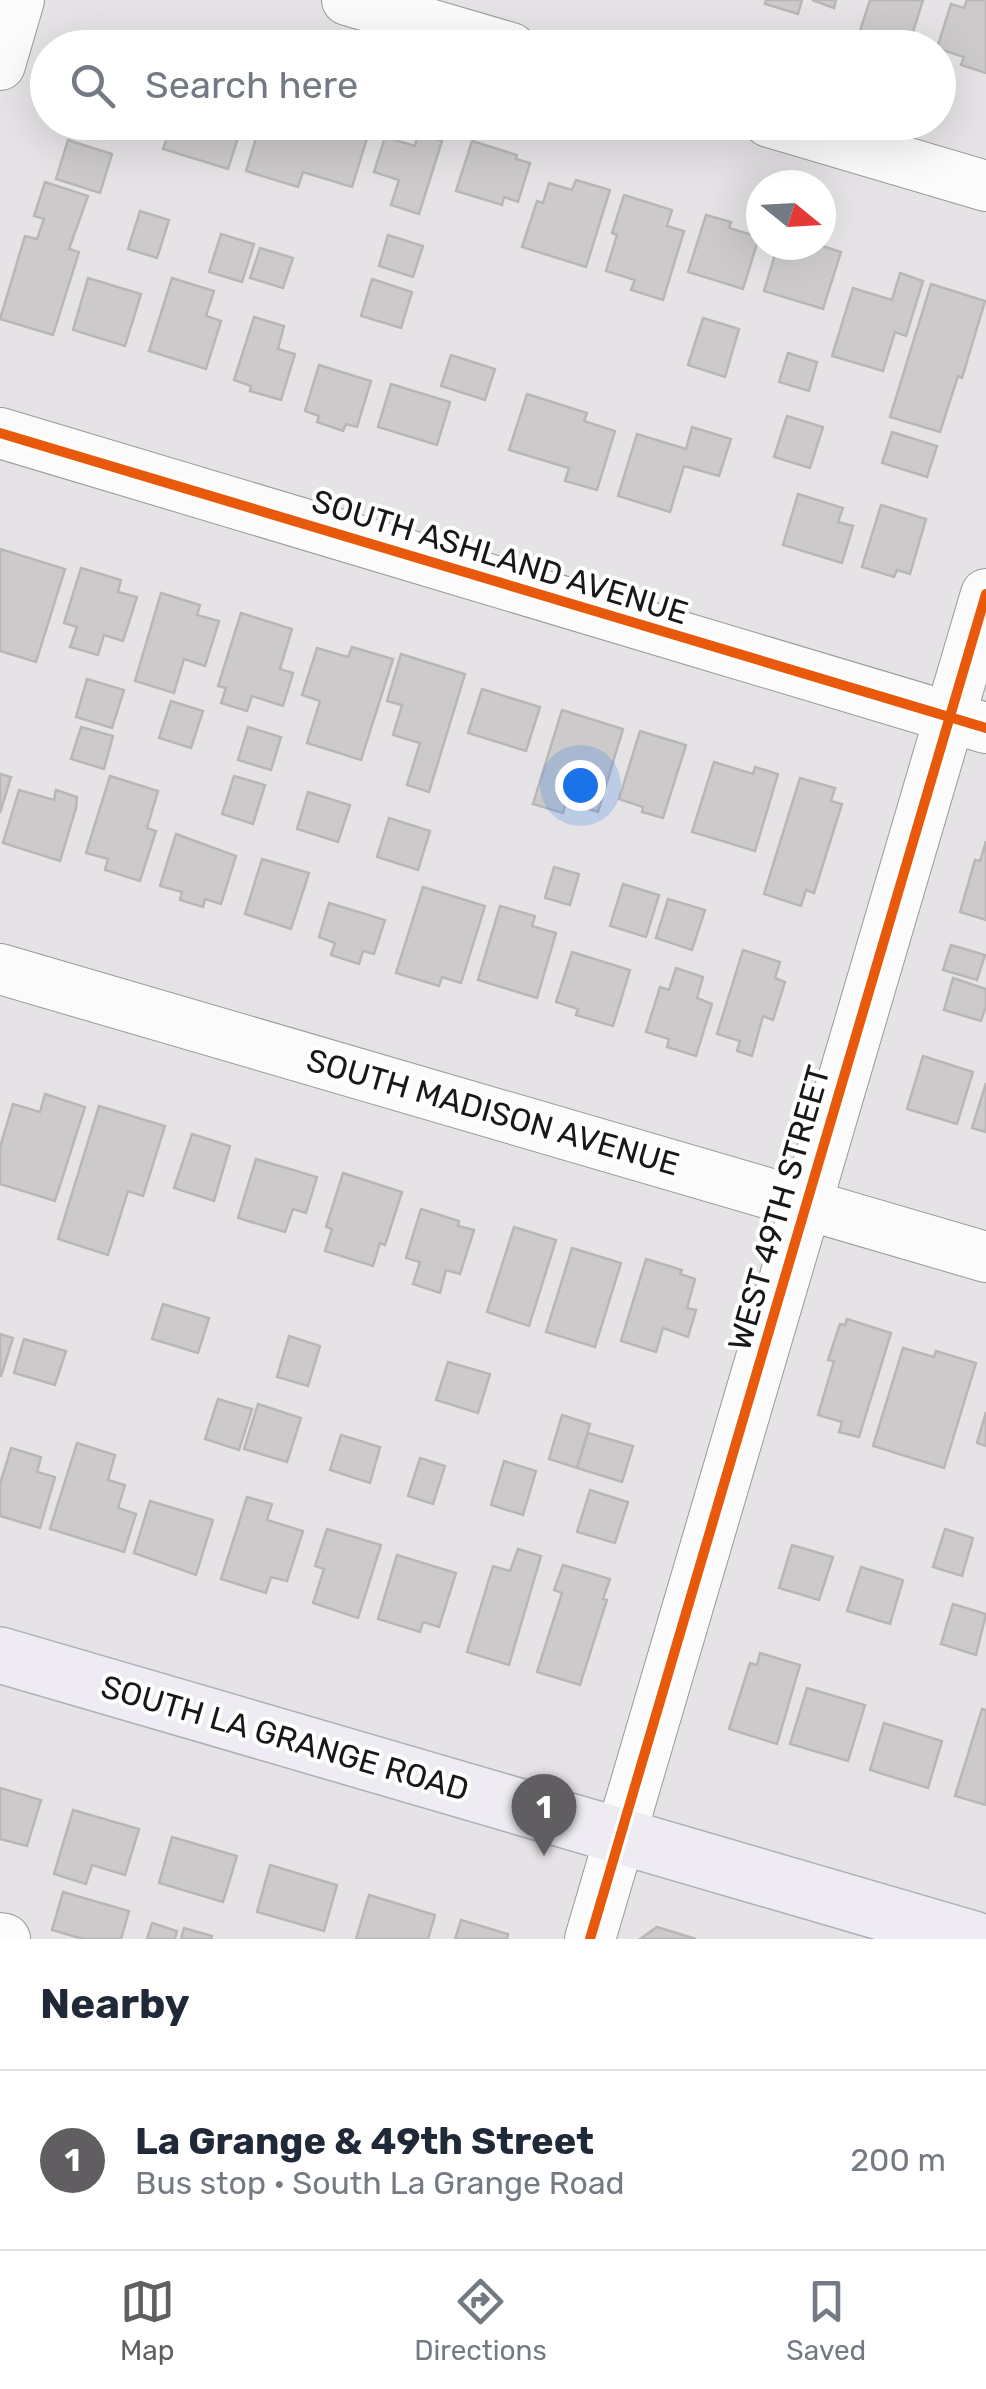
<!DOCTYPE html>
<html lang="en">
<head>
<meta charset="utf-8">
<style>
	:root { --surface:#fff; --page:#f2f2f3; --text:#1f2937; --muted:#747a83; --line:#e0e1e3; --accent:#615e61 }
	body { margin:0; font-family:Rubik,sans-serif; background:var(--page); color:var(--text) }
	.compass { position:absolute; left:746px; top:170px; width:90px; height:90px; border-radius:50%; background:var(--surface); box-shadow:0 10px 40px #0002; rotate:108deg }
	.you { position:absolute; left:580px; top:785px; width:35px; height:35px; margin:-25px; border:8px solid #fff; border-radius:50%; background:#1a73e8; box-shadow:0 0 0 15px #1a73e833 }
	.badge { display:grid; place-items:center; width:65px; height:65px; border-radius:50%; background:var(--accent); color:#fff; font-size:32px; font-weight:700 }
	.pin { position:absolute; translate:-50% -82px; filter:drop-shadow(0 2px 5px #0008) }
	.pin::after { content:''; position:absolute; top:52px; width:35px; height:30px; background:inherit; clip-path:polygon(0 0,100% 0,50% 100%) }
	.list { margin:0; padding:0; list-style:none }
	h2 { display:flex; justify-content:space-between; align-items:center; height:130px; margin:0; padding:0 40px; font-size:42px }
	h2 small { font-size:32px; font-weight:400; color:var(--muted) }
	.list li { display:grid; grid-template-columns:65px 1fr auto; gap:30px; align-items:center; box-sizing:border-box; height:180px; padding:0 40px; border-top:2px solid var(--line) }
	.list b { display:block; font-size:38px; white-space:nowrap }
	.list p { margin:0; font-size:32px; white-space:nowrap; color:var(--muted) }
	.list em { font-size:32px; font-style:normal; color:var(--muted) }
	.icon { flex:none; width:55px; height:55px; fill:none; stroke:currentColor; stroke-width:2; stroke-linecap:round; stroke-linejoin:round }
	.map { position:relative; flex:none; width:986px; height:1939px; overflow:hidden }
	.search { position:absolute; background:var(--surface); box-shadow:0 10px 40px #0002; left:30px; right:30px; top:30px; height:110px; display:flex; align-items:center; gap:25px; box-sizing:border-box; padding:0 35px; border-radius:55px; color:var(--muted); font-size:38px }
	.sheet { height:310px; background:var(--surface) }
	nav { display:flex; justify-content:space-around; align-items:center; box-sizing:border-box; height:140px; border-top:2px solid var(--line); background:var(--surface); font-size:28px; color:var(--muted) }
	nav a { display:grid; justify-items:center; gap:5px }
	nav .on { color:var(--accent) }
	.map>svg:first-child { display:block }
	.building { fill:#cdcacc; stroke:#b8b6b7; stroke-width:2.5 }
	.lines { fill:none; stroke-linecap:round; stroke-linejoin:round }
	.minor-casing { stroke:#9b989b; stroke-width:52 }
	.major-casing { stroke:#b0adb8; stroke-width:58 }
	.minor { stroke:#fbfbfb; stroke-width:50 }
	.major { stroke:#eeecf2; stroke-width:55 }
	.cycleway-casing { stroke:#fff; stroke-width:16 }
	.cycleway { stroke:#e8590c; stroke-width:10 }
	.labels { text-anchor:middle; stroke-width:8; stroke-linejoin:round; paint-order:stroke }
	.street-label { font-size:32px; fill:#191719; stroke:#fff }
</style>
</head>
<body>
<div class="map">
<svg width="986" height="1939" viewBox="0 0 986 1939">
	<rect width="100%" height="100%" fill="#e6e3e6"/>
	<g class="building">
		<polygon points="766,0 802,0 798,14 765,4"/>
		<polygon points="812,0 836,0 834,8"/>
		<polygon points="870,0 923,0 908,48 890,48 858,37"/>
		<polygon points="967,0 986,0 986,73 961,65 964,57 937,48 951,4 964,8"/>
		<polygon points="90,37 125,48 87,48"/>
		<polygon points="154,122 243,122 228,169 163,149 170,129 153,124"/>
		<polygon points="261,122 372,122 352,187 303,172 298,187 246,171"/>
		<polygon points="418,134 442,141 419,214 391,205 399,180 374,172 385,137 415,146"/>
		<polygon points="68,140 112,154 100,193 56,179"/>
		<polygon points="472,141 517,155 516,159 530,163 518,202 504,197 502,205 456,191"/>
		<polygon points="576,180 610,190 586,267 522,247 537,201 543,203 549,183 572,190"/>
		<polygon points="45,182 88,196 69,249 79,252 53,335 0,319 25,236 37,239 44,219 34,216"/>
		<polygon points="624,195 672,210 667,226 684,231 663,300 631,290 635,280 606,271 617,235 612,233"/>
		<polygon points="140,211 169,220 157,258 128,249"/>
		<polygon points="706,215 731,222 729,228 759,237 743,289 688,272"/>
		<polygon points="221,234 254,244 242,282 209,272"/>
		<polygon points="388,235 423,246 413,277 379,266"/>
		<polygon points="793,245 819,245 841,252 823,309 764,291 775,254 789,259"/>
		<polygon points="260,248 293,258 283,288 250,278"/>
		<polygon points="900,273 923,281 906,336 895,332 883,371 832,356 853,288 892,300"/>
		<polygon points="88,278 141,294 125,346 73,330"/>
		<polygon points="172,278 214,291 206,316 221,321 206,369 149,351"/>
		<polygon points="372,279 412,292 401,328 361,316"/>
		<polygon points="931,284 985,301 962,378 958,376 940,432 890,417"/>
		<polygon points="254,317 284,326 278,349 295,354 281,400 250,391 251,386 234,380"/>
		<polygon points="703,318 739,329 725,377 688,365"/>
		<polygon points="788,353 817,362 809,391 779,382"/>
		<polygon points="451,355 495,369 485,400 441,386"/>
		<polygon points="319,365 371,381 357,427 346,424 343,431 317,422 319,416 305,411"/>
		<polygon points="391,384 450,402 437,445 378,427"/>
		<polygon points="527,394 587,413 584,421 615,431 597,490 565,481 569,468 509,450"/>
		<polygon points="787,416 823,427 810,468 774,457"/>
		<polygon points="692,427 731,439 719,476 684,466 670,512 618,496 637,434 686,449"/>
		<polygon points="892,432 937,446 927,477 882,463"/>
		<polygon points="798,494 843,508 838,522 853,526 842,563 783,545"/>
		<polygon points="881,505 926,519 910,574 897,570 894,577 862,567"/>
		<polygon points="0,549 65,569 36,662 0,651"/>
		<polygon points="81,568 121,580 118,592 137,597 123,641 104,635 98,655 70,647 77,627 64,623"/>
		<polygon points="161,593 200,605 197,615 219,621 205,666 184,659 174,693 135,681"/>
		<polygon points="241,613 292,629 280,669 293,673 283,706 252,696 247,711 221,703 226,688 218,686"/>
		<polygon points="352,647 393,659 361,760 307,743 320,701 302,695 317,648 348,657"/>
		<polygon points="401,654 465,674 429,792 407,785 420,743 393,735 402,705 387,701"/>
		<polygon points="87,679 124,690 112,728 76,717"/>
		<polygon points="482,689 540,707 526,751 468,733"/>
		<polygon points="171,701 203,711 191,748 159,738"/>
		<polygon points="562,710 623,729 598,812 566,802 563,813 533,804"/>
		<polygon points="81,727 113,736 104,769 71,759"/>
		<polygon points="248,727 281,737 271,770 238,760"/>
		<polygon points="640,731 686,745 663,818 642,812 643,807 619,799"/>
		<polygon points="714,762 753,774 755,767 778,774 755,851 692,832"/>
		<polygon points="0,774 11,777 0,813"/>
		<polygon points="110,776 158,791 147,828 156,831 140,881 105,870 108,859 86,853"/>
		<polygon points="234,776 265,785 253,824 222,814"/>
		<polygon points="800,778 835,788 831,801 842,804 814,893 806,890 801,906 764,894"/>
		<polygon points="19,790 54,800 56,790 77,797 76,808 60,861 3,843"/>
		<polygon points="308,792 350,805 338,842 297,829"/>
		<polygon points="389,818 430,831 418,870 377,857"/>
		<polygon points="176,834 236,856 221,904 205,899 203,907 180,900 182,892 160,886"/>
		<polygon points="986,841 986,920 960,912 975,860 980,861"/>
		<polygon points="262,859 309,873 291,929 245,914"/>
		<polygon points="554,867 579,874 570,905 545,898"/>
		<polygon points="623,884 659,895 646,937 610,926"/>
		<polygon points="423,887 485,906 461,983 442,977 439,986 396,973"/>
		<polygon points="668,899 705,910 692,950 656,938"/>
		<polygon points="329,903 385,920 374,954 363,951 359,964 331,955 335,943 319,937"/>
		<polygon points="500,906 535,916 532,926 556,933 537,998 478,980"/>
		<polygon points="951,945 985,955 977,980 943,970"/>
		<polygon points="743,950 780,962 775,978 785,982 773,1020 763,1016 752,1056 737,1051 740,1041 717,1034"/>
		<polygon points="572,952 630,970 613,1026 576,1015 578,1009 556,1002"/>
		<polygon points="676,968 703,977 697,998 712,1004 696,1056 667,1047 669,1039 646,1032 660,987 669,990"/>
		<polygon points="953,978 986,989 986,1006 981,1021 944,1010"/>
		<polygon points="923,1056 973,1072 957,1124 907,1109"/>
		<polygon points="986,1083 986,1132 972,1128"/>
		<polygon points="45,1094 85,1107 55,1201 0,1184 0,1147 13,1104 40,1112"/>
		<polygon points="99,1106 165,1126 143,1196 128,1191 108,1255 58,1239"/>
		<polygon points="192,1134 230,1146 214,1201 174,1188"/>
		<polygon points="256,1159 317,1177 306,1213 293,1209 285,1232 238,1218"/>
		<polygon points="343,1173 402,1192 385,1245 380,1243 373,1266 325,1251 332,1229 326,1227"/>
		<polygon points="421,1209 459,1221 458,1226 474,1230 460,1274 446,1270 440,1293 413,1284 420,1262 406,1258"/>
		<polygon points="514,1227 556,1240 529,1326 487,1312"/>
		<polygon points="572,1248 621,1263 595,1347 546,1332"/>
		<polygon points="646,1259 682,1270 680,1274 695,1279 687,1308 696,1310 688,1337 663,1328 656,1352 621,1341"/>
		<polygon points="163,1304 209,1318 198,1353 152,1339"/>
		<polygon points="847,1319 891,1333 859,1437 839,1432 842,1422 818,1415 834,1361 828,1360 840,1324 845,1325"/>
		<polygon points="0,1334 13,1338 1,1376 0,1376"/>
		<polygon points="289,1336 320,1346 308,1386 277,1377"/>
		<polygon points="24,1339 66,1351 55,1385 14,1373"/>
		<polygon points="903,1348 934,1357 936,1351 976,1363 944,1468 873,1446"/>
		<polygon points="448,1362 490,1374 478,1413 436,1400"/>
		<polygon points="218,1399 252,1409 239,1450 205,1439"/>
		<polygon points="258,1404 301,1418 287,1462 244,1449"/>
		<polygon points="986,1412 986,1446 977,1443"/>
		<polygon points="562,1415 590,1424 577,1468 549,1459"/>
		<polygon points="588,1433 633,1446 622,1482 577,1468"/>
		<polygon points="341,1435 380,1447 370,1483 330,1470"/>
		<polygon points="77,1443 115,1455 108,1480 125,1485 118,1508 136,1514 124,1552 50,1529"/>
		<polygon points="11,1448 41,1457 37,1472 55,1477 40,1528 0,1516 0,1484"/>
		<polygon points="420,1458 445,1466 433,1504 408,1496"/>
		<polygon points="504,1461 536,1471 523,1515 491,1505"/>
		<polygon points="590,1490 628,1502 615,1543 577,1532"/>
		<polygon points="247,1497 272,1504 267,1520 303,1531 287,1581 271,1577 266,1593 221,1579"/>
		<polygon points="150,1501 213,1520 196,1575 134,1553"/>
		<polygon points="327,1529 381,1545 358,1618 313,1603 324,1569 315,1566"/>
		<polygon points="945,1529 973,1538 962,1576 933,1567"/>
		<polygon points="792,1545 833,1557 819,1600 779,1588"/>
		<polygon points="518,1549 541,1556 509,1665 467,1652 493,1566 510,1571"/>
		<polygon points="397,1555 456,1573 439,1627 423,1622 420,1632 378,1619"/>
		<polygon points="563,1565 610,1579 603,1599 607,1600 580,1685 537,1672 562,1593 554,1590"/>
		<polygon points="861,1567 903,1580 890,1624 847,1611"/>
		<polygon points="953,1604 986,1614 976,1655 941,1644"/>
		<polygon points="760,1653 800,1665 777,1744 729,1729 750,1663 757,1665"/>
		<polygon points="807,1688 865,1705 848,1761 790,1744"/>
		<polygon points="982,1709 986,1710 986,1805 955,1796"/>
		<polygon points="884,1723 942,1741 928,1788 870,1770"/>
		<polygon points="0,1788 41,1800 27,1846 0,1839"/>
		<polygon points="73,1810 139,1829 125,1875 92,1865 86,1884 54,1874"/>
		<polygon points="172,1837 237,1856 223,1902 159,1883"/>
		<polygon points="270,1865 337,1885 324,1931 257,1912"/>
		<polygon points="63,1892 129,1911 121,1939 83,1939 52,1930"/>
		<polygon points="369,1895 435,1915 428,1939 356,1939"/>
		<polygon points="461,1920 508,1934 507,1939 455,1939"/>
		<polygon points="152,1923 177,1931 175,1939 147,1939"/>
		<polygon points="657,1927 696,1939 640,1939"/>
		<polygon points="184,1928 212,1936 211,1939 181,1939"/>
	</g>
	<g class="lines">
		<g class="minor-casing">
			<g id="minor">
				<polyline points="347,0 511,48"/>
				<polyline points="0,65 19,0"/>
				<polyline points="769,122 986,186"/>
				<polyline points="0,433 986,728"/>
				<polyline points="0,969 986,1257"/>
				<polyline points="0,1938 5,1939"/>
				<polyline points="590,1939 986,594"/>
			</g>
		</g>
		<g class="major-casing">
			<polyline id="major" points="0,1655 973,1939"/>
		</g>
		<use href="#minor" class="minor"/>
		<use href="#major" class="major"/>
		<g class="cycleway-casing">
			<g id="cycleway">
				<polyline points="0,433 986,728"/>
				<polyline points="590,1939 986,594"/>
			</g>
		</g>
		<use href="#cycleway" class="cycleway"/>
	</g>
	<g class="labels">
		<g class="street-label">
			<text transform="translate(500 557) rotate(17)" y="11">SOUTH ASHLAND AVENUE</text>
			<text transform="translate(493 1112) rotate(16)" y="11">SOUTH MADISON AVENUE</text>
			<text transform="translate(779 1208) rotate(-74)" y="11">WEST 49TH STREET</text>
			<text transform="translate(285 1738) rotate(16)" y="11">SOUTH LA GRANGE ROAD</text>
		</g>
	</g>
</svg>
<svg class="compass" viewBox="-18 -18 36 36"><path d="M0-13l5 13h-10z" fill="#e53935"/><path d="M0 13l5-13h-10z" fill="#747a83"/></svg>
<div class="you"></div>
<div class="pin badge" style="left:544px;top:1856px">1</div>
<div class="search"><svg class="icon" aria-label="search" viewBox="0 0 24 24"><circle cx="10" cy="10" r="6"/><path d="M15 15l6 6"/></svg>Search here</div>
</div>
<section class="sheet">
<h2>Nearby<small></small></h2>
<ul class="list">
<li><span class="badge">1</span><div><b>La Grange &amp; 49th Street</b><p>Bus stop · South La Grange Road</p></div><em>200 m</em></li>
</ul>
</section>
<nav>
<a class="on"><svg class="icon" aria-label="map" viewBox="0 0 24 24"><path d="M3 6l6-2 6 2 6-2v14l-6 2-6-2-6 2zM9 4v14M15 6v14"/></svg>Map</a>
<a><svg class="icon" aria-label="directions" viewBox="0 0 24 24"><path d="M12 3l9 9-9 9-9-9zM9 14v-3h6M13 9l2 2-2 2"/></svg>Directions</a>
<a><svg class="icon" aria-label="saved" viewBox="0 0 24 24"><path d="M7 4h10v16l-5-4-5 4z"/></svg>Saved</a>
</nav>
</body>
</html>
